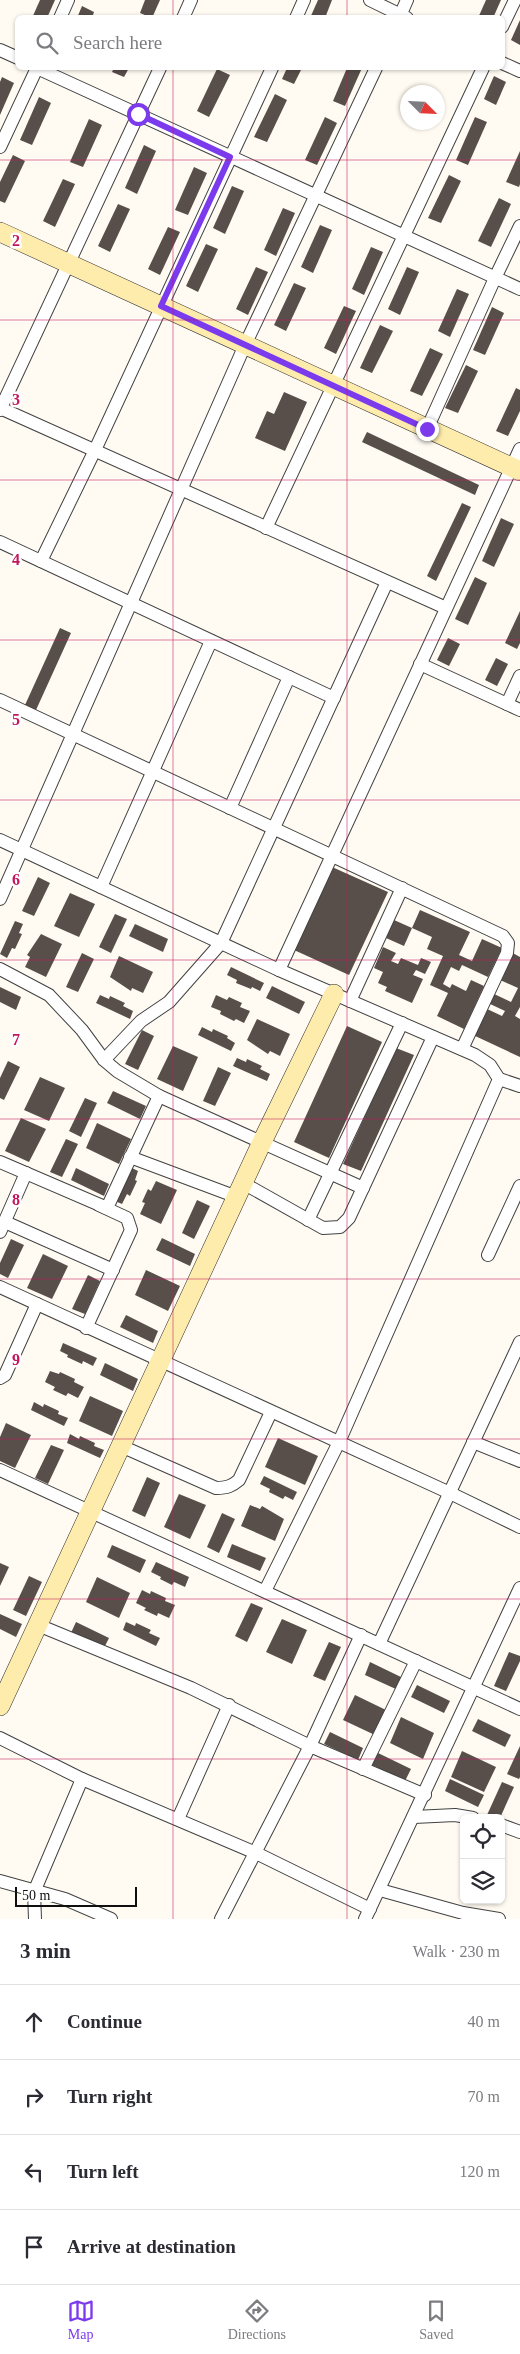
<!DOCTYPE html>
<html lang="en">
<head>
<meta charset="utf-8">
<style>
	:root { --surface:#fff; --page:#f2f2f3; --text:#2b2b33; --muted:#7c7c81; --line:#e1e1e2; --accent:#7c3aed }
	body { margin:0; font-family:Georgia,serif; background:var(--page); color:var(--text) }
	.controls { position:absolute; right:15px; bottom:15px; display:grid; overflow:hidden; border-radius:8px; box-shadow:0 1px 4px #0004 }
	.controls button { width:45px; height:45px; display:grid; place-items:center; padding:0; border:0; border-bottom:1px solid var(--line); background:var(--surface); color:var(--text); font:25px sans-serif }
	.compass { position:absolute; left:400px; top:85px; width:45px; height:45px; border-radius:50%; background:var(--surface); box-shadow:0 1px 4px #0004; rotate:114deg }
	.scale { position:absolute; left:15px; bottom:12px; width:122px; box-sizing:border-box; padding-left:5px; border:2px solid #0f0f0f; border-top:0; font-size:14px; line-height:18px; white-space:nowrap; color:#0f0f0f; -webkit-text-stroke:4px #fff; paint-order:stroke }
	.stop { position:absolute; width:15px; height:15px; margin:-11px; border:4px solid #7c3aed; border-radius:50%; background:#fff }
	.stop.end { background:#7c3aed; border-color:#fff; box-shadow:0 1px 5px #0008 }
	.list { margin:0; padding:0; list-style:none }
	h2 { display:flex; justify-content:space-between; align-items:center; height:65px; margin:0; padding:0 20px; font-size:21px }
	h2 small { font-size:16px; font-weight:400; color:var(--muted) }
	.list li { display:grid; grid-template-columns:32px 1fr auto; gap:15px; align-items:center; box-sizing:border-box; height:75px; padding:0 20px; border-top:1px solid var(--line) }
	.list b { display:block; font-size:19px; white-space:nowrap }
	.list em { font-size:16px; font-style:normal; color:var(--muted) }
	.icon { flex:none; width:28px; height:28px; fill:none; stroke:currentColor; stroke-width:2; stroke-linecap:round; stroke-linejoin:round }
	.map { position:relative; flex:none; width:520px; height:1919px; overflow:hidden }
	.search { position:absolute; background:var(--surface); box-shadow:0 1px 4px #0004; left:15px; right:15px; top:15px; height:55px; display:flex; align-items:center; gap:12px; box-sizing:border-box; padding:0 18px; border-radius:8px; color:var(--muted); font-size:19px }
	.sheet { height:365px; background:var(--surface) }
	nav { display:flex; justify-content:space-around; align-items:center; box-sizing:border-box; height:70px; border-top:1px solid var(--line); background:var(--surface); font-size:14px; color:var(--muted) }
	nav a { display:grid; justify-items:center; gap:2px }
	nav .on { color:var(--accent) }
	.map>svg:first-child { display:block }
	.building { fill:#584f4b }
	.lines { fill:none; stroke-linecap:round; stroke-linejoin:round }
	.street-casing { stroke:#424242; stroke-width:14 }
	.secondary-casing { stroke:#313131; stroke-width:20 }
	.street { stroke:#fff; stroke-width:12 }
	.secondary { stroke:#feecad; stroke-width:19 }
	.route { stroke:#7c3aed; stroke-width:6 }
	.grid { fill:none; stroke:#c2185b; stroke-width:1; stroke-opacity:0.55 }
	.grid-label { font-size:16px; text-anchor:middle; font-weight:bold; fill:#c2185b; stroke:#fff; stroke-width:5; stroke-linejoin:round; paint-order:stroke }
</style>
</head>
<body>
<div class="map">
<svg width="520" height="1919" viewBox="0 0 520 1919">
	<rect width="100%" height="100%" fill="#fffbf2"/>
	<g class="building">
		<polygon points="40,0 55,0 47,18 32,18"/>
		<polygon points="145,0 160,0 152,18 140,13"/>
		<polygon points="318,0 332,0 325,18 310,18"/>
		<polygon points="486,0 501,0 493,18 478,18"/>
		<polygon points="82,6 94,12 92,18 77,18"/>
		<polygon points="520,20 520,45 511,40"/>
		<polygon points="114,68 129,68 124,77 112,72"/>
		<polygon points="287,68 302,68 294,84 282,79"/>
		<polygon points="347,68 362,68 345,106 333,101"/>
		<polygon points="217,69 230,75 209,117 197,111"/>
		<polygon points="494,76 506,82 496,105 484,99"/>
		<polygon points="2,77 14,83 0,115 0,82"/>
		<polygon points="275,94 287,100 267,142 254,137"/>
		<polygon points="39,97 51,103 32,145 20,140"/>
		<polygon points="325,117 337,123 317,165 305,160"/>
		<polygon points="475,117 487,122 468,165 456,160"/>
		<polygon points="89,119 102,125 83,167 70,162"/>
		<polygon points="144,145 156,151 137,194 125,188"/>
		<polygon points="520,151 520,184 519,187 506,182"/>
		<polygon points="13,155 25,161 5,203 0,201 0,182"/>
		<polygon points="194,167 207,173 188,215 175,210"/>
		<polygon points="449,175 461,181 441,223 428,218"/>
		<polygon points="63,179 75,184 55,227 43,221"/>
		<polygon points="232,186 244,191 225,234 213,228"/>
		<polygon points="499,198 511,204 491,247 478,241"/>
		<polygon points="118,204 130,209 110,252 98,246"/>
		<polygon points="283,208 295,213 276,256 264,250"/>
		<polygon points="320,225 332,230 313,273 301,267"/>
		<polygon points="168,227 180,232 160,275 148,269"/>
		<polygon points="206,244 218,249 198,292 186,286"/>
		<polygon points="371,247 383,252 364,295 352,289"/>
		<polygon points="256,267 268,272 248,315 236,309"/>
		<polygon points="407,267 419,272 400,315 388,309"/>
		<polygon points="294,283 306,288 286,331 274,325"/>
		<polygon points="457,289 469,294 450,337 438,331"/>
		<polygon points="344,306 356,311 336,354 324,348"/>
		<polygon points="492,307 504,313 485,355 473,350"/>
		<polygon points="380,325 393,331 372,373 360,368"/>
		<polygon points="430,348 443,354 422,396 410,391"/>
		<polygon points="466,365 478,371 458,413 445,408"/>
		<polygon points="516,388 520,390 520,411 508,436 496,431"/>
		<polygon points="284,392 307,402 285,451 255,438 267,411 274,414"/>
		<polygon points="367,432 479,485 475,495 362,442"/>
		<polygon points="462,503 471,507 436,581 427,576"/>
		<polygon points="501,518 514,524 494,567 482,561"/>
		<polygon points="475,577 487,583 468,625 455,619"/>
		<polygon points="520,611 520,643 517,649 505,643"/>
		<polygon points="60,628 71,633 36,710 25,705"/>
		<polygon points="448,638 460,644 449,666 437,660"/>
		<polygon points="496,658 508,664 497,686 485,680"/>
		<polygon points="332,867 388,892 349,975 294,950"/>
		<polygon points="38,877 50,883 34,916 22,911"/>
		<polygon points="70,893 95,904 79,937 54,926"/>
		<polygon points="420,910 470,932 459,955 472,961 482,939 502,948 488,977 462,965 459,971 451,967 443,984 450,988 452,984 466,991 471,980 484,986 464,1029 437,1016 448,993 430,985 443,956 427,949 432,937 412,928"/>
		<polygon points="115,914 127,919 111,953 99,947"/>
		<polygon points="394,920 412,928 404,946 386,938"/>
		<polygon points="15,921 23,924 19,933 22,934 15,949 12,948 7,958 0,954"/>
		<polygon points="135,924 168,939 163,952 129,936"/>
		<polygon points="41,934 62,944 46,977 25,967 30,957 27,955"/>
		<polygon points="383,947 396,953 391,961 398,964 401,958 418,965 421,958 431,962 425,974 416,970 413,975 423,979 412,1003 385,991 387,987 378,983 383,972 374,968"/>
		<polygon points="511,952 520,957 520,1007 515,1016 520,1019 520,1057 473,1035 485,1008 502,1016 505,1011 488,1003 492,993 511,1002 518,988 498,979"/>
		<polygon points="82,953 94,959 78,992 66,987"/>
		<polygon points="119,956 153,972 143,993 132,988 131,991 110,977"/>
		<polygon points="231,967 264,983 260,991 252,987 251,989 236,983 237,980 227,975"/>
		<polygon points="272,986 305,1002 299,1014 266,998"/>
		<polygon points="0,987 21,997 16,1010 0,1002"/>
		<polygon points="100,995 109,999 110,996 125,1003 123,1006 133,1011 130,1019 96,1003"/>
		<polygon points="216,995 227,1000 229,997 242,1003 240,1007 250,1011 244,1023 236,1019 234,1021 220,1014 221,1011 211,1007"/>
		<polygon points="257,1019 290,1034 280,1056 270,1051 268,1054 247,1040"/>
		<polygon points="347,1026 382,1042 329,1158 294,1142"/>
		<polygon points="202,1027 212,1032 213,1029 228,1036 227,1038 235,1043 231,1051 198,1035"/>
		<polygon points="142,1030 154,1036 138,1070 125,1064"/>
		<polygon points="173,1046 198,1057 183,1091 157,1079"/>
		<polygon points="396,1048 414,1055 361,1171 343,1164"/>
		<polygon points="237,1058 246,1062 247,1059 262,1066 260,1069 270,1074 267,1081 233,1066"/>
		<polygon points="8,1061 20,1067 4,1100 0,1098 0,1078"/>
		<polygon points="218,1067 231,1073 215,1106 203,1101"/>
		<polygon points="40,1077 65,1088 49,1121 24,1110"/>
		<polygon points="113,1091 146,1106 140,1119 107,1103"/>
		<polygon points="85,1098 97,1103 81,1137 69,1131"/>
		<polygon points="21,1118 46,1129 29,1162 5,1151"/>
		<polygon points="97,1123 131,1139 119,1164 86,1148"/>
		<polygon points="66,1139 78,1144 62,1177 50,1172"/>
		<polygon points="130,1167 138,1171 135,1180 137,1181 130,1196 127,1194 122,1204 115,1201"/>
		<polygon points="76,1168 109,1184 104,1196 71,1180"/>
		<polygon points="156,1181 177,1190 161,1224 140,1214 145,1203 142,1202 148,1189 151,1191"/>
		<polygon points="197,1200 210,1206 194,1239 182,1233"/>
		<polygon points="162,1238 195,1254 190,1266 156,1250"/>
		<polygon points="11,1239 24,1245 8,1278 0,1274 0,1263"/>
		<polygon points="43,1254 68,1266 52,1299 27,1288"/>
		<polygon points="146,1270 180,1286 168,1311 135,1295"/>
		<polygon points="88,1275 100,1281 85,1314 72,1309"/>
		<polygon points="126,1315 158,1331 153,1343 120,1327"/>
		<polygon points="63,1343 97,1358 93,1366 83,1361 82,1364 67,1357 68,1355 60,1351"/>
		<polygon points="105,1363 138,1379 133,1391 100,1375"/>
		<polygon points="50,1371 59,1374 60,1372 75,1379 74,1382 84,1387 78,1398 68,1393 66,1396 53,1390 55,1387 45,1382"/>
		<polygon points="90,1396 123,1411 112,1436 79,1421"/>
		<polygon points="34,1402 43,1407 44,1404 59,1411 58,1414 68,1418 64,1426 31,1410"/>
		<polygon points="6,1423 31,1435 15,1468 0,1461 0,1437"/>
		<polygon points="70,1434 79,1439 80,1436 95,1443 94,1446 104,1450 100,1458 67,1443"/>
		<polygon points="278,1438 318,1456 305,1485 265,1467"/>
		<polygon points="51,1445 64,1450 48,1484 35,1478"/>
		<polygon points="264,1476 297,1492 293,1500 285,1496 283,1499 269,1492 270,1489 260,1484"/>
		<polygon points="147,1477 160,1483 145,1517 132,1511"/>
		<polygon points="179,1494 206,1505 190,1539 164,1527"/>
		<polygon points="250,1505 260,1509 262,1506 284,1519 275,1541 241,1526"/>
		<polygon points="222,1513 235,1519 219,1553 207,1547"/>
		<polygon points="232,1544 266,1558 260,1571 227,1557"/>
		<polygon points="112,1545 146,1560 140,1573 107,1557"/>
		<polygon points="156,1562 189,1577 185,1587 174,1582 172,1585 160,1579 161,1577 151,1572"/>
		<polygon points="0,1563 9,1567 0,1586"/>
		<polygon points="29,1576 42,1582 26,1616 13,1610"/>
		<polygon points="97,1577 130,1593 119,1618 86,1602"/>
		<polygon points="142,1590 150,1594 151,1591 166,1598 165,1601 175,1605 169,1618 158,1613 157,1616 144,1610 146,1608 136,1603"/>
		<polygon points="251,1603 263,1608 247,1642 235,1636"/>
		<polygon points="0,1614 22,1624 16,1637 0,1629"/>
		<polygon points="282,1619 307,1630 292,1664 266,1652"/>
		<polygon points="76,1622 109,1638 103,1650 70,1635"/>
		<polygon points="126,1622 135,1626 136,1623 151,1630 149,1633 160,1638 156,1646 123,1630"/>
		<polygon points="329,1642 341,1647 325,1681 313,1676"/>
		<polygon points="509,1652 520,1656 520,1661 506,1691 494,1686"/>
		<polygon points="370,1662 403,1678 398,1690 365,1675"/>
		<polygon points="417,1685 450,1701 444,1713 411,1697"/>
		<polygon points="355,1695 388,1711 377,1736 343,1720"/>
		<polygon points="401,1717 434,1733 423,1759 390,1743"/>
		<polygon points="478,1719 511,1735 505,1747 472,1731"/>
		<polygon points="330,1732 363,1748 358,1760 324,1744"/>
		<polygon points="520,1746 520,1777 519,1779 507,1774"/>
		<polygon points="462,1751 496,1767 484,1792 451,1777"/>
		<polygon points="378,1753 411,1769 405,1781 372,1765"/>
		<polygon points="450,1779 484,1795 478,1807 445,1791"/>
		<polygon points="502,1782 514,1787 500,1818 492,1818 487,1815"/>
	</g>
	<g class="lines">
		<g class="street-casing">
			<g id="street">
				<polyline points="370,0 407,18"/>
				<polyline points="60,18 68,0"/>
				<polyline points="183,18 191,0"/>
				<polyline points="296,18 304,0"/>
				<polyline points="399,18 407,0"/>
				<polyline points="502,27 515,0"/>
				<polyline points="0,50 18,58"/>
				<polyline points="502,63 520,71"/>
				<polyline points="37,68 520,289"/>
				<polyline points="0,147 37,68"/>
				<polyline points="0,408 446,608"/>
				<polyline points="0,410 160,68"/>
				<polyline points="427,429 495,278 520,226"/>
				<polyline points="266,528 483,68"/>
				<polyline points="0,542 334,698"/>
				<polyline points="41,561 95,450 272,68"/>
				<polyline points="420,664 520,710"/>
				<polyline points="0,700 503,936 508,943 507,953 462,1049"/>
				<polyline points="507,704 520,676"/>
				<polyline points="230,808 289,677"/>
				<polyline points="0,840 279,970 475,1055 490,1065 499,1079 339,1442 265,1591"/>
				<polyline points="101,887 211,641"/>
				<polyline points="0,899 245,345 376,68"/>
				<polyline points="0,969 49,995 82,1030 104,1060 117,1071 159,1096"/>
				<polyline points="279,970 520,449"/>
				<polyline points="350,1001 402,888"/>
				<polyline points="104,1060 141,1021 169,1002 221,943 387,582"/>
				<polyline points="499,1079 520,1086"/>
				<polyline points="130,1157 237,1197"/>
				<polyline points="0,1162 107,1208 159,1096 363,1188"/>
				<polyline points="243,1183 323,1228 340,1227 349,1218 433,1037"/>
				<polyline points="308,1220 402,1023"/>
				<polyline points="5,1222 113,1270"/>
				<polyline points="0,1232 26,1173"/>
				<polyline points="488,1255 520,1186"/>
				<polyline points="0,1287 450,1493 520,1527"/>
				<polyline points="86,1328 131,1230 127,1218 99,1205"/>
				<polyline points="0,1378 5,1375 37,1304"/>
				<polyline points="473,1442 520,1461"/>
				<path d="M121,1446L216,1488C227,1488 232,1486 239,1480L271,1412"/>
				<polyline points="0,1470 520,1709"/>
				<polyline points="38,1625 191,1688 310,1746 425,1795"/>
				<polyline points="379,1644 520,1342"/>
				<polyline points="0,1738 82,1779 256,1853 370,1909"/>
				<polyline points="363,1769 416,1661"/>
				<polyline points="414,1817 455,1815 473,1818"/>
				<polyline points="178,1819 229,1705"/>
				<polyline points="501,1825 520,1832"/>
				<polyline points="0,1881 65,1899 111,1919"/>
				<polyline points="380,1890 463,1913 499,1919"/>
				<polyline points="35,1919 34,1892 82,1779"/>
				<polyline points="221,1919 310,1746 361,1635"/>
				<polyline points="365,1919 520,1588"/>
			</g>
		</g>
		<g class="secondary-casing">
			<g id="secondary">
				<polyline points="0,232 520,471"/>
				<polyline points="0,1706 262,1142 334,994"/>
			</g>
		</g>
		<use href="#street" class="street"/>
		<use href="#secondary" class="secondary"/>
	</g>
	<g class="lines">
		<polyline class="route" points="138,114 230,157 161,306 427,429"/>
	</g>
	<path class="grid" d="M173,0V18M347,0V18M173,68V1919M347,68V1919M0,160H520M0,320H520M0,480H520M0,640H520M0,800H520M0,960H520M0,1119H520M0,1279H520M0,1439H520M0,1599H520M0,1759H520"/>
	<g class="grid-label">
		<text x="16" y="246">2</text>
		<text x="16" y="405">3</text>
		<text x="16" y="565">4</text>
		<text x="16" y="725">5</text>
		<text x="16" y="885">6</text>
		<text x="16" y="1045">7</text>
		<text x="16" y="1205">8</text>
		<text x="16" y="1365">9</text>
	</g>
</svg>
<div class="controls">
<button><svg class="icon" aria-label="locate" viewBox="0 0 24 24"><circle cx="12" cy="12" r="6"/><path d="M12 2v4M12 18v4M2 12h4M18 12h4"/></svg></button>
<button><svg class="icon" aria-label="layers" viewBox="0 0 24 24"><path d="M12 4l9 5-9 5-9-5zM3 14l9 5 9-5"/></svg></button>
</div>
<svg class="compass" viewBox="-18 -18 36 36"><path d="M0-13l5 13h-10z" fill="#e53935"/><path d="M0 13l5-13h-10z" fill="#7c7c81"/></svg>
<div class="scale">50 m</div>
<div class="stop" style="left:138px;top:114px"></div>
<div class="stop end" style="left:427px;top:429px"></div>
<div class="search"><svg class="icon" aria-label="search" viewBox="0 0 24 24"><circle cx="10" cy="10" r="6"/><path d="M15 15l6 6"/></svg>Search here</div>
</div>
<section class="sheet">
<h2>3 min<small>Walk · 230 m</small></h2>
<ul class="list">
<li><svg class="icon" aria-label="ahead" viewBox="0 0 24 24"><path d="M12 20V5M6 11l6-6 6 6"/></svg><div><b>Continue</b></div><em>40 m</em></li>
<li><svg class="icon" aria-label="right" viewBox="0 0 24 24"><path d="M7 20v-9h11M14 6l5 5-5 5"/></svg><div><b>Turn right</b></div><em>70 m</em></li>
<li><svg class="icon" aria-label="left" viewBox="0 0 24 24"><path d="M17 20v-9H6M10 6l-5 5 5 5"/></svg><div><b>Turn left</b></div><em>120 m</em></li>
<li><svg class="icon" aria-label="arrive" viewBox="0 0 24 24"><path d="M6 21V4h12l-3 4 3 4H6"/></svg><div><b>Arrive at destination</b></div></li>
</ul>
</section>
<nav>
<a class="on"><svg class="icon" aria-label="map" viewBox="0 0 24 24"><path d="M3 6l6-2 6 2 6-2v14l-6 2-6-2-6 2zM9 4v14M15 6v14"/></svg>Map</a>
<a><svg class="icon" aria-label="directions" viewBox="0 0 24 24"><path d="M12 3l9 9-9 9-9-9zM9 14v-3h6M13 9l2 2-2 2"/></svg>Directions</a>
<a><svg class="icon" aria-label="saved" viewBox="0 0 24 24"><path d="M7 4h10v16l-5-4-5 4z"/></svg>Saved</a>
</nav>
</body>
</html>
